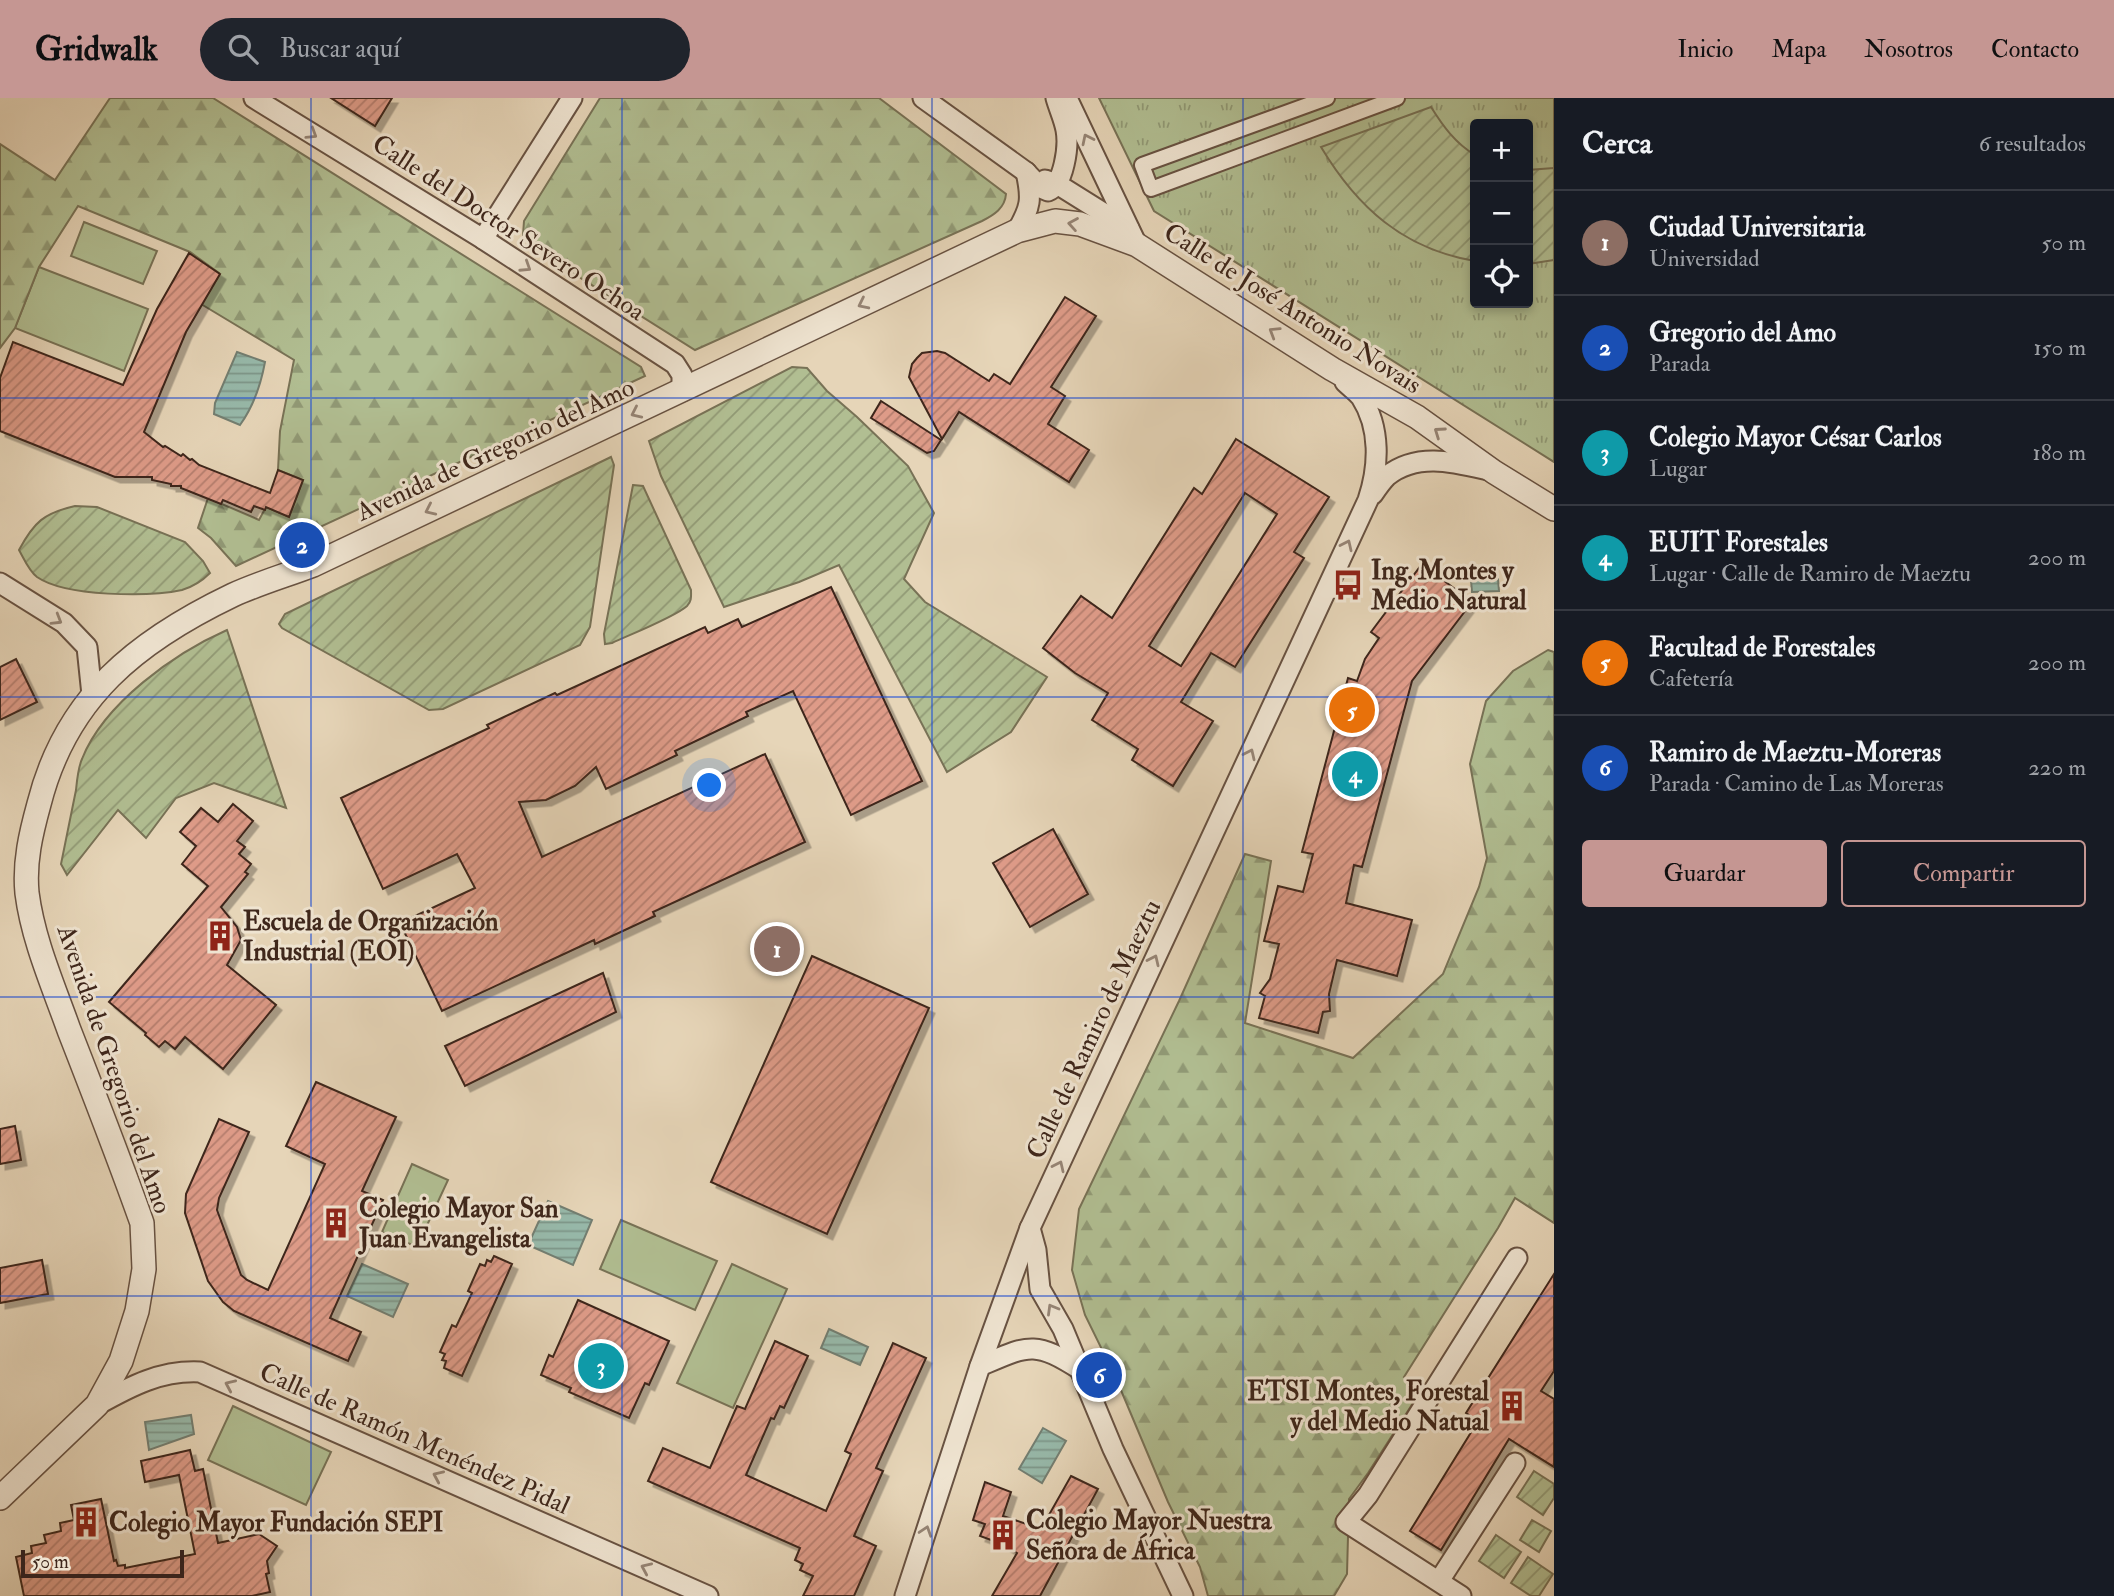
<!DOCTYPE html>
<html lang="es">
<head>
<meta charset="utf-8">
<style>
	:root { --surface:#171b24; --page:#20242c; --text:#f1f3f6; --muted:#9ea1a6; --line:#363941; --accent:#c59692 }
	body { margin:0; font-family:"IM FELL Double Pica",serif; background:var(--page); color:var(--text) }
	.controls { position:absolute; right:21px; top:21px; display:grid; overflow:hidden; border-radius:7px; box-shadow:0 4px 10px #0003 }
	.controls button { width:63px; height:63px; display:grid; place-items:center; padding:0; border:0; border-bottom:2px solid var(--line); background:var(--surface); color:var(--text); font:35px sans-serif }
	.scale { position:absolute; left:21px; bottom:18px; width:163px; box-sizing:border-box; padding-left:7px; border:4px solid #3e261b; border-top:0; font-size:19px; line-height:24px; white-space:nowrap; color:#3e261b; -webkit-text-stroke:5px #efe4d1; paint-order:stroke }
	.you { position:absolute; left:710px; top:688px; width:24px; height:24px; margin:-18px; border:5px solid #fff; border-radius:50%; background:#1a73e8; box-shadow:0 0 0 10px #1a73e833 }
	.badge { display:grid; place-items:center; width:46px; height:46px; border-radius:50%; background:var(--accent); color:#fff; font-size:23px; font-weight:700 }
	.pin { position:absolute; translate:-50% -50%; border:4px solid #fff; box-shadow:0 2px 7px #0006 }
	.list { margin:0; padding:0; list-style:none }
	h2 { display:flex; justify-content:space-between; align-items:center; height:91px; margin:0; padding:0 28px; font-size:30px }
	h2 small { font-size:23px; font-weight:400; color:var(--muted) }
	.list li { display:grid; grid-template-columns:46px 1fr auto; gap:21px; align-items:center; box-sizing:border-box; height:105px; padding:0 28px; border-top:2px solid var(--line) }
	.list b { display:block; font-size:26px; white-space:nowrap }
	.list p { margin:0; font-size:23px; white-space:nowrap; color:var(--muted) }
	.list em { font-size:23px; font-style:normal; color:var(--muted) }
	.actions { display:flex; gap:14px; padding:21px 28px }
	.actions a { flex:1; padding:16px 0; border:2px solid var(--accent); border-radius:7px; text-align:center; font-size:24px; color:var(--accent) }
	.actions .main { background:var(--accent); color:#111 }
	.icon { flex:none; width:38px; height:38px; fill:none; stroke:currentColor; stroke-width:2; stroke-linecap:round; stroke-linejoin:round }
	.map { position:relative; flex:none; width:1554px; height:1498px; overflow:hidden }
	header { display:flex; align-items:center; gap:42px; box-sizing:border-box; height:98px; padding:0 35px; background:var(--accent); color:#111 }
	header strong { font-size:33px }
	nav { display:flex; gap:38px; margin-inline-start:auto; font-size:24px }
	.search { width:490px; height:63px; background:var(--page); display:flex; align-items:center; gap:18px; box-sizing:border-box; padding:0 24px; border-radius:38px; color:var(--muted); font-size:26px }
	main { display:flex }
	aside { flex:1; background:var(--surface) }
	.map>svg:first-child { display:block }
	.grass { fill:#b1be92; stroke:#787256; stroke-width:2 }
	.forest { fill:url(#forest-firs); stroke:#787256; stroke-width:2 }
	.park { fill:url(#park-tufts); stroke:#787256; stroke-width:2; fill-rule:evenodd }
	.garden { fill:url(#garden-furrows); stroke:#787256; stroke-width:2 }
	.water { fill:url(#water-rules); stroke:#737e71; stroke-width:2 }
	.building { fill:url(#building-hatch); stroke:#3e261b; stroke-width:2; fill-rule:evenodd; filter:url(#shadow) }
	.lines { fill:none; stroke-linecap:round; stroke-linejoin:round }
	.pedestrian-casing { stroke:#685242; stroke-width:18 }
	.minor-casing { stroke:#685242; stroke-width:23 }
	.tertiary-casing { stroke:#685242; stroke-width:26 }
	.pedestrian { stroke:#efe4d1; stroke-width:14 }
	.minor { stroke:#efe4d1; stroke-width:19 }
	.tertiary { stroke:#efe4d1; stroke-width:23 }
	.oneway { stroke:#968576 }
	.grid { fill:none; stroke:#1d4ed8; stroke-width:2; stroke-opacity:0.55 }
	.labels { text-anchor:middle; stroke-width:6; stroke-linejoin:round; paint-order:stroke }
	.street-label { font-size:26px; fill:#3e261b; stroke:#efe4d1 }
	.poi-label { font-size:26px; font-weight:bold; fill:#3e261b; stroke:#efe4d1; text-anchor:start }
</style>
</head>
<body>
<header>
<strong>Gridwalk</strong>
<div class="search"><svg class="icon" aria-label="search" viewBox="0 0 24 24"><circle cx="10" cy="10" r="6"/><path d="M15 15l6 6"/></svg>Buscar aquí</div>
<nav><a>Inicio</a><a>Mapa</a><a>Nosotros</a><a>Contacto</a></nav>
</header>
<main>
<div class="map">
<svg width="1554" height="1498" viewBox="0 0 1554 1498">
	<defs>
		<pattern id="forest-firs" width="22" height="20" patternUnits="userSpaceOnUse" patternTransform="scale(1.75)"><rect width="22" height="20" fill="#b1be92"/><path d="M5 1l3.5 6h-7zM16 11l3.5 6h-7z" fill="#919a76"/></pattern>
		<pattern id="park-tufts" width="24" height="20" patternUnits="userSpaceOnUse" patternTransform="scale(1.75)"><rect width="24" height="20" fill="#b1be92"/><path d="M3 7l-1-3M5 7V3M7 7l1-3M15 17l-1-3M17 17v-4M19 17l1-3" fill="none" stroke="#919a76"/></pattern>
		<pattern id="garden-furrows" width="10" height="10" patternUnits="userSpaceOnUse" patternTransform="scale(1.75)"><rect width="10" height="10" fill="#b1be92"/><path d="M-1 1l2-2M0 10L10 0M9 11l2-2" fill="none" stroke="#919a76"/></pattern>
		<pattern id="water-rules" width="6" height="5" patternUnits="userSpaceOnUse" patternTransform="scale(1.75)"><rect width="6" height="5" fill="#97b9aa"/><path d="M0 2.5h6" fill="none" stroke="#7d968a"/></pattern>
		<pattern id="building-hatch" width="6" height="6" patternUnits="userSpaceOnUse" patternTransform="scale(1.75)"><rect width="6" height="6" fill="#de9b88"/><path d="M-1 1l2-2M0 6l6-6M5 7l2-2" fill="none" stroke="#b57e6e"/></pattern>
		<filter id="shadow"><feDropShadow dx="5.5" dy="5.5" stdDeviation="0" flood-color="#0004"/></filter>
	</defs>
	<rect width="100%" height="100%" fill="#e6d5b8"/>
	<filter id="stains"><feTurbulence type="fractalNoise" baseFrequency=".00286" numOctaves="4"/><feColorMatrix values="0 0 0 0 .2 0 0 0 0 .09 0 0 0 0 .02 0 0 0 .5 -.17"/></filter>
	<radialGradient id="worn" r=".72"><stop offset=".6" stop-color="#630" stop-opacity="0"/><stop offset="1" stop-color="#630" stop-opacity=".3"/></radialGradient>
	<g class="grass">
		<polygon points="84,124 157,153 143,186 71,158"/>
		<polygon points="39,169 148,211 124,273 15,230"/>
		<polygon points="412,1066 448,1082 417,1149 382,1134"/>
		<polygon points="621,1122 717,1163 695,1212 600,1171"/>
		<polygon points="732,1166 787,1191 733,1310 677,1285"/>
		<polygon points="233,1308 331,1354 306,1407 208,1362"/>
	</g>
	<g class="forest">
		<polygon points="110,0 213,0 641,269 645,278 236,468 211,440 198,430 208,400 259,422 266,409 289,419 303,382 278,372 280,333 294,262 201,206 219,175 190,154 78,108 39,169 15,230 0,250 0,46 55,82"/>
		<path d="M600,0H879L1006,96C1005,110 994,117 982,123L695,252L533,150L523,137L524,123Z"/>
		<polygon points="1548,552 1554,554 1554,1125 1515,1100 1498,1130 1404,1279 1422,1291 1368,1375 1349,1401 1347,1476 1334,1498 1208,1498 1200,1469 1168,1404 1115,1278 1085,1217 1072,1172 1079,1111 1179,903 1245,756 1271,763 1245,925 1353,960 1443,876 1479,789 1487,760 1470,666 1486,603 1513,573"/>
	</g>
	<path class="park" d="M1099,0H1554V364L1154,113ZM1475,26H1528V205H1475Z"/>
	<g class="garden">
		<path d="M1431,9C1443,28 1455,45 1475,57V163C1403,151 1357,109 1321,49Z"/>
		<polygon points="1554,70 1554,162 1528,166 1528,72"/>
		<polygon points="792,269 807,270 827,293 857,319 908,368 934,415 904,481 925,504 1047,579 1011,634 947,674 839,467 799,484 724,509 661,378 649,343"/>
		<polygon points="611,359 614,367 590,529 580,547 443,611 429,612 282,530 279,526 285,516"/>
		<path d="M633,387L643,388L691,492C691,498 692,503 687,508C675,519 629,537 612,545L605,546L604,536Z"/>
		<path d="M75,408L97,409L185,444L203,463L210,475C203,482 192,489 182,492C149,499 66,499 37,479C29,473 24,461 19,452C34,424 44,415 75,408Z"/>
		<path d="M227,532L286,710L214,685L176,700L146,740L118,712L67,777L61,766C66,741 71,717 76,692C77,682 78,670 82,661C104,605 175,555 227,532Z"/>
		<polygon points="1534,1373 1554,1386 1554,1400 1543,1417 1517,1399"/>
		<polygon points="1532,1422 1551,1433 1539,1454 1520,1442"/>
		<polygon points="1496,1437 1521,1454 1504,1480 1479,1463"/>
		<polygon points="1528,1459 1553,1476 1539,1498 1531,1498 1511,1485"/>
	</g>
	<g class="water">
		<path d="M237,254L265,264C261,286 253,309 240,327L214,316L215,305Z"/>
		<polygon points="1498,481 1499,493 1472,494 1471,482"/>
		<polygon points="548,1103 592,1122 573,1167 528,1147"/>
		<polygon points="362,1166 408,1186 393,1219 347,1198"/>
		<polygon points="829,1231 868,1249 860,1267 821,1250"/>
		<polygon points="191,1317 194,1336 149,1352 145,1324"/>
		<polygon points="1043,1330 1066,1343 1042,1385 1019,1371"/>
	</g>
	<g class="building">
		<polygon points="331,0 392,0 375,28"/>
		<polygon points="189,155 220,176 186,234 144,334 163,349 165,348 181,358 183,356 190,362 192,361 199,367 270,395 278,372 303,382 289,419 266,409 265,412 254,408 251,414 223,402 221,406 181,390 181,388 171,388 171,386 152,382 152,379 115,379 0,333 0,280 13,244 123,287 157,211"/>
		<polygon points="1065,199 1096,218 1051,289 1065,298 1048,326 1089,352 1069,384 959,314 942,341 909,279 912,266 917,260 922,255 937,253 945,255 989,283 994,276 1010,286"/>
		<polygon points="881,303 941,342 934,353 927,355 871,320"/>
		<path d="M1236,341L1329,399L1294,454L1304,460L1235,569L1211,555L1181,604L1213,623L1173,688L1132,662L1138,651L1092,622L1108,595L1075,575L1043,550L1081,498L1112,520L1194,390L1202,396ZM1245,395L1277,416L1181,568L1149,548Z"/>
		<polygon points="1422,466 1472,504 1412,583 1362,769 1354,767 1346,805 1412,822 1397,878 1337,862 1329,896 1330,913 1323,914 1318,935 1259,920 1265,898 1260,895 1270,881 1279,846 1264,843 1278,788 1303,794 1313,756 1302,754 1348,580 1357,583 1365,561 1379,540 1371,534"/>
		<polygon points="831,489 922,683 851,717 793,593 746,614 748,618 675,653 677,657 606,691 596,669 575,688 546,702 519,704 542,759 765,656 805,744 653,814 655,818 595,846 594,842 442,913 400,825 475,790 457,756 383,791 341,700 489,630 487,627 555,595 557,597 705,529 708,535 738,521 742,529"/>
		<polygon points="16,561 37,604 0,622 0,569"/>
		<polygon points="233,706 253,723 237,743 245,749 239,756 251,766 245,774 248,776 221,809 237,829 241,842 227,867 276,907 223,971 185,939 175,951 165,943 159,949 145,937 146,935 109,904 208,788 182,766 196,748 180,734 201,710 218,724"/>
		<polygon points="1053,731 1088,796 1030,829 993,765"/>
		<polygon points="812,858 929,910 827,1136 711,1084"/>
		<polygon points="603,875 616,914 465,988 445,948"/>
		<polygon points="316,984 396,1019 362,1093 383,1102 330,1220 361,1234 348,1263 234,1213 223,1204 208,1183 185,1115 186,1096 219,1021 249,1034 219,1100 217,1112 241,1177 247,1182 268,1192 325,1066 286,1048"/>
		<polygon points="15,1028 21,1062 0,1066 0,1031"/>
		<polygon points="494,1158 512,1166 462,1278 444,1270 446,1263 442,1262 445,1256 440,1254 452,1227 456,1229 465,1210 472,1195 468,1193 480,1166 485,1168 487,1162 491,1164"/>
		<polygon points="42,1162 48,1196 0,1205 0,1170"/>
		<polygon points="1554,1176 1554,1273 1541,1293 1554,1301 1554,1369 1509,1341 1441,1452 1410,1433 1478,1323 1466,1315"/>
		<polygon points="578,1202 669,1243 649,1287 645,1285 629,1320 569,1294 571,1290 541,1277 549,1257 553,1259"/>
		<polygon points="775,1243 808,1258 784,1310 780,1308 774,1321 771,1320 746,1377 826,1413 851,1356 845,1353 893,1245 926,1260 876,1370 883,1373 854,1438 876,1448 854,1498 803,1498 813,1478 800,1472 803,1466 795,1462 800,1450 648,1383 663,1350 710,1370 737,1308 745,1311"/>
		<polygon points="190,1352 195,1373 203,1371 218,1445 259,1436 277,1448 267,1463 269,1475 266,1476 270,1494 252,1498 24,1498 16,1459 32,1455 31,1448 46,1445 44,1437 61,1433 60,1425 74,1422 71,1407 101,1401 114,1463 116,1462 118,1468 125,1467 125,1470 195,1456 179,1377 145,1384 141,1363"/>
		<polygon points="1071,1378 1098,1391 1040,1498 992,1498 1017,1455 1002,1446 980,1438 985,1426 973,1422 985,1384 1011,1394 1003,1418 1041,1431"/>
	</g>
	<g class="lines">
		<g class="pedestrian-casing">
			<polyline id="pedestrian" points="1327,0 1142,67 1151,91 1397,0"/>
		</g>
		<g class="minor-casing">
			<g id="minor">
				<polyline points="254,0 483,141 675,266 682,277 682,293"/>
				<path d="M923,0L1026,74L1041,90L1048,93C1064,87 1069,48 1066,32C1064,21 1059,11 1056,0"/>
				<polyline points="1067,0 1137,147"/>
				<polyline points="1045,82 1057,86 1129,131"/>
				<path d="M1017,133C1031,109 1032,101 1026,74"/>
				<polyline points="483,141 572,0"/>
				<path d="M1373,396C1377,390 1382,383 1387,378C1417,354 1454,364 1488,372"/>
				<polyline points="0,485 64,525 87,549 92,597"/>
				<polyline points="1030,1130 1036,1152 1040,1191 1063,1231 1113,1351 1183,1498"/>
				<path d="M980,1268C1029,1247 1034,1242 1081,1272"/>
				<path d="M97,1307C131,1288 161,1272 200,1274L708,1498"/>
				<polyline points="1439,1483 1515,1365"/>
				<path d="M905,1498L980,1268L1030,1130L1368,402C1379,369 1381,330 1361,299C1357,294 1350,289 1345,284"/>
				<polyline points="1461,1498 1346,1424 1368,1397 1517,1160"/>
			</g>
		</g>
		<g class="tertiary-casing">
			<path id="tertiary" d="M0,1400L97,1307L121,1263L137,1213L144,1171L142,1125C119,1060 94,996 69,932C53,887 33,842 27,795C24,764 31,735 39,706C66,599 137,543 233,497C259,485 287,477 313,467L1017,133L1055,123L1080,126L1137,147L1332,271L1417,319L1494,374L1554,411"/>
		</g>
		<use href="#pedestrian" class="pedestrian"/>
		<use href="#minor" class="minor"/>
		<use href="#tertiary" class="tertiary"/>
	</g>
	<defs><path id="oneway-chevron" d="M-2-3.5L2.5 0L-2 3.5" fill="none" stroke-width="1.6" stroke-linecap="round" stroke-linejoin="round" transform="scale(1.75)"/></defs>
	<g class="oneway">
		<use href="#oneway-chevron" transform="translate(312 36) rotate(32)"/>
		<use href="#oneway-chevron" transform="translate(1087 41) rotate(-116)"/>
		<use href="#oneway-chevron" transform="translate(1073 126) rotate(-170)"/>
		<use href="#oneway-chevron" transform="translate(526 169) rotate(33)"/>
		<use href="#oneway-chevron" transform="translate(863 206) rotate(154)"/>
		<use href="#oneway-chevron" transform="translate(1274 234) rotate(-148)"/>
		<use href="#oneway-chevron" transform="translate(636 315) rotate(155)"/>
		<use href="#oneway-chevron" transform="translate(1439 334) rotate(-145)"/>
		<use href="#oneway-chevron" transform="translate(430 412) rotate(155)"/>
		<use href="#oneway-chevron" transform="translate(1347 447) rotate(-65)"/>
		<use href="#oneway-chevron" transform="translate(57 522) rotate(31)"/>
		<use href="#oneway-chevron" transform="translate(1250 656) rotate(-65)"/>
		<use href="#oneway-chevron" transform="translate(1154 862) rotate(-65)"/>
		<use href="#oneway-chevron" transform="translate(1059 1068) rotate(-65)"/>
		<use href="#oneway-chevron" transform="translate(1052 1211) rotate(-120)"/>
		<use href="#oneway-chevron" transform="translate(230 1287) rotate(-156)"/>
		<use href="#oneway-chevron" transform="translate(438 1378) rotate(-156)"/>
		<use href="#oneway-chevron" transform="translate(926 1433) rotate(-72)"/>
		<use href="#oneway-chevron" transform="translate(646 1470) rotate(-156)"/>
	</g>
	<path class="grid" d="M311,0V1498M622,0V1498M932,0V1498M1243,0V1498M0,300H1554M0,599H1554M0,899H1554M0,1198H1554"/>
	<defs>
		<g id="bus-bare" transform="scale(2.415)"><path d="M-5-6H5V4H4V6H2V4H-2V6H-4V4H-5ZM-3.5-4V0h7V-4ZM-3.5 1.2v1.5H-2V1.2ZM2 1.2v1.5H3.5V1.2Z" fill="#8f2418" stroke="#efe4d1" stroke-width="2.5" paint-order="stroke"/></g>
		<g id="building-bare" transform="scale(2.415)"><path d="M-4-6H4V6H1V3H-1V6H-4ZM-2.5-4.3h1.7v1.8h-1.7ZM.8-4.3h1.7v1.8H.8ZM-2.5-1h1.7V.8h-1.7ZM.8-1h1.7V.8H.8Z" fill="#8f2418" stroke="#efe4d1" stroke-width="2.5" paint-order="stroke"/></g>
	</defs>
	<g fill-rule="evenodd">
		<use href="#bus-bare" x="1348" y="487"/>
		<use href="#building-bare" x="220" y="838"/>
		<use href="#building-bare" x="336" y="1125"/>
		<use href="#building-bare" x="1512" y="1308"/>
		<use href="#building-bare" x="86" y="1424"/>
		<use href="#building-bare" x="1003" y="1437"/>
	</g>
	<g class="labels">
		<g class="street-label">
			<text transform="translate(509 129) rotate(33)" y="9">Calle del Doctor Severo Ochoa</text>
			<text transform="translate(1293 210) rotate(32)" y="9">Calle de José Antonio Novais</text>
			<text transform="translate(495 351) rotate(-25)" y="9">Avenida de Gregorio del Amo</text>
			<text transform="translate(1093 931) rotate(-65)" y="9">Calle de Ramiro de Maeztu</text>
			<text transform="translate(115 971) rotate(71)" y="9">Avenida de Gregorio del Amo</text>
			<text transform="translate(415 1340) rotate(24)" y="9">Calle de Ramón Menéndez Pidal</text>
		</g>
		<g class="poi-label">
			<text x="1371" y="481">Ing. Montes y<tspan x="1371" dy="30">Medio Natural</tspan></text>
			<text x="243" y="832">Escuela de Organización<tspan x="243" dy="30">Industrial (EOI)</tspan></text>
			<text x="359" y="1119">Colegio Mayor San<tspan x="359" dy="30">Juan Evangelista</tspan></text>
			<text x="1489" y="1302" text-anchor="end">ETSI Montes, Forestal<tspan x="1489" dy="30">y del Medio Natual</tspan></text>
			<text x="1026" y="1431">Colegio Mayor Nuestra<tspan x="1026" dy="30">Señora de África</tspan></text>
			<text x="109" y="1433">Colegio Mayor Fundación SEPI</text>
		</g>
	</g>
	<rect width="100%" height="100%" filter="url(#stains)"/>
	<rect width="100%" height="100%" fill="url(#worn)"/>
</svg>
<div class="controls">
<button>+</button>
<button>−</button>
<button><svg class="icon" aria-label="locate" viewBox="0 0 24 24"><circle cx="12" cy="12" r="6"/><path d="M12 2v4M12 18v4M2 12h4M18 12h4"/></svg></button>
</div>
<div class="scale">50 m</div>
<div class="you"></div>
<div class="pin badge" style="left:777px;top:851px;background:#8d6e63">1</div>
<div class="pin badge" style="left:302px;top:447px;background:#1a4fb4">2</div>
<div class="pin badge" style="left:601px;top:1268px;background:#0f9aa8">3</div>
<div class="pin badge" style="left:1355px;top:676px;background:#0f9aa8">4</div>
<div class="pin badge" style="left:1352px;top:612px;background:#e8710a">5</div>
<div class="pin badge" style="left:1099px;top:1277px;background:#1a4fb4">6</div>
</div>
<aside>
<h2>Cerca<small>6 resultados</small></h2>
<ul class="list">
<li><span class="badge" style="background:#8d6e63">1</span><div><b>Ciudad Universitaria</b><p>Universidad</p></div><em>50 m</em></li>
<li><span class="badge" style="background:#1a4fb4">2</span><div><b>Gregorio del Amo</b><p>Parada</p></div><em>150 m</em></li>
<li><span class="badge" style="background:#0f9aa8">3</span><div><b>Colegio Mayor César Carlos</b><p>Lugar</p></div><em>180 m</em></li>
<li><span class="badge" style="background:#0f9aa8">4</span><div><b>EUIT Forestales</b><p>Lugar · Calle de Ramiro de Maeztu</p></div><em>200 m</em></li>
<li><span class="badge" style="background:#e8710a">5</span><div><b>Facultad de Forestales</b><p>Cafetería</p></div><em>200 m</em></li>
<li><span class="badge" style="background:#1a4fb4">6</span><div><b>Ramiro de Maeztu-Moreras</b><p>Parada · Camino de Las Moreras</p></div><em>220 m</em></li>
</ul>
<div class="actions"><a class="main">Guardar</a><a>Compartir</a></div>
</aside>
</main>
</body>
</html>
